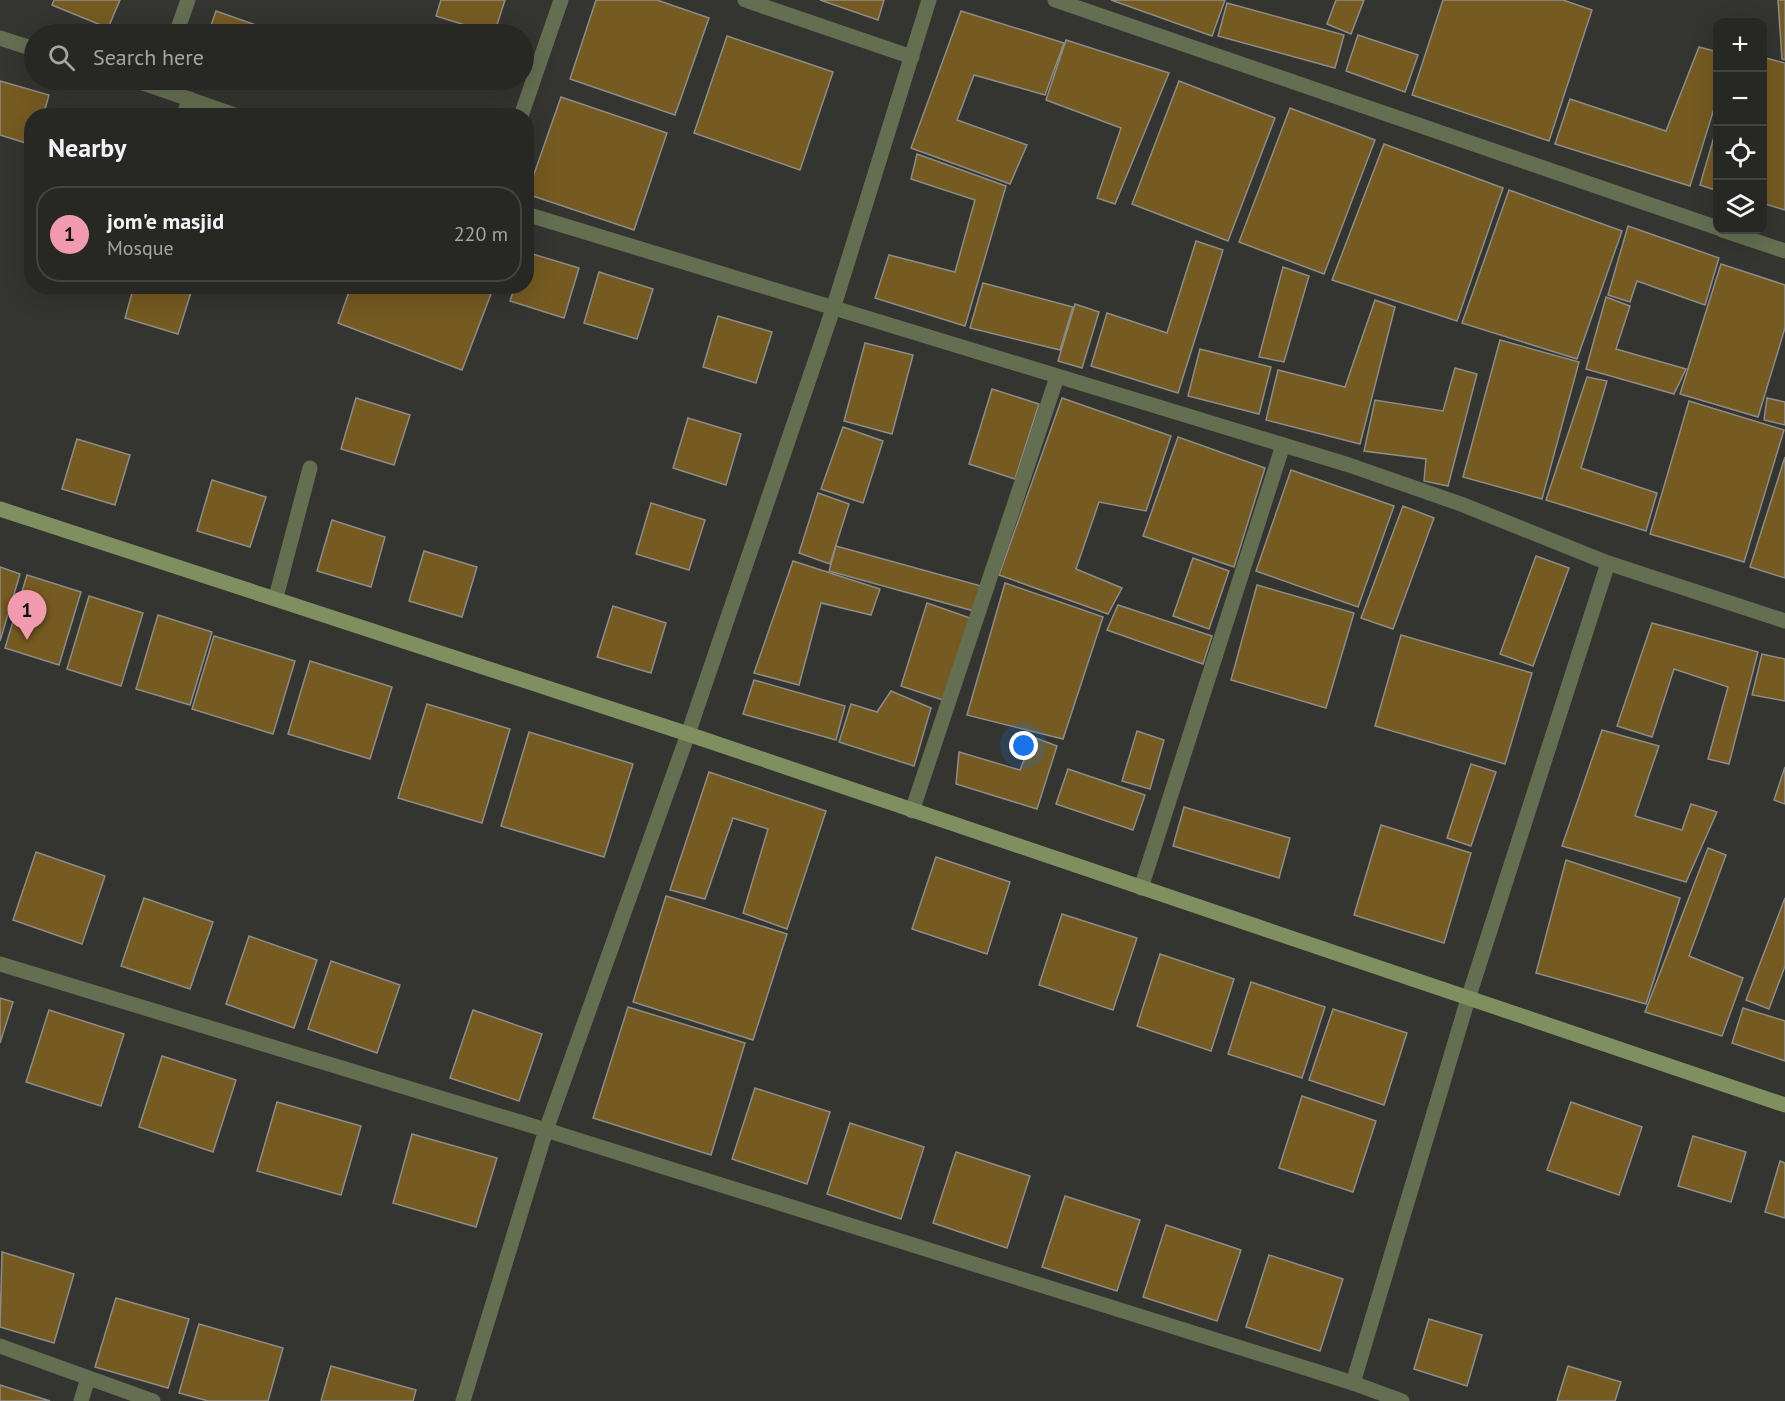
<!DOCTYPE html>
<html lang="en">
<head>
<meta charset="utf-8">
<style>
	:root { --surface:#272724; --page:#2f2f2c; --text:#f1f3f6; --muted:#a4a5a6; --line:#434441; --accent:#f29ab0 }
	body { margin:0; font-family:"PT Sans",sans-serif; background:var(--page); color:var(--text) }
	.controls { position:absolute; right:18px; top:18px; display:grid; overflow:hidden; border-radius:12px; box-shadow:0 6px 24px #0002 }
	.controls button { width:54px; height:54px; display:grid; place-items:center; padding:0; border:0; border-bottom:2px solid var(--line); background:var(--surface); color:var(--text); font:30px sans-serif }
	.you { position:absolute; left:1024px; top:746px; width:21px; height:21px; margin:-15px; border:4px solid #fff; border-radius:50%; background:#1a73e8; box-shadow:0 0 0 9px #1a73e833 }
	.badge { display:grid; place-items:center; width:39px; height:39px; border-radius:50%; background:var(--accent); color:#111; font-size:20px; font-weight:700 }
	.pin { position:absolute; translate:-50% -50px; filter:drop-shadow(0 2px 3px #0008) }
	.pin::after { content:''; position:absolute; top:32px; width:21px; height:18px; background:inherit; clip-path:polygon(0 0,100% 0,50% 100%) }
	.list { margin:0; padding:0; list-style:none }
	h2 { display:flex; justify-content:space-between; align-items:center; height:78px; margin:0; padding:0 24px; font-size:26px }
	h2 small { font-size:20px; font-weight:400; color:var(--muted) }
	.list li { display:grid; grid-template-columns:39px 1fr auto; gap:18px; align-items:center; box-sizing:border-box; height:96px; margin:0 12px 12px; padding:0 12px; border:2px solid var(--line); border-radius:24px }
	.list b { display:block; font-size:22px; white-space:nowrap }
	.list p { margin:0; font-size:20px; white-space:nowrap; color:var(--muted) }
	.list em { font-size:20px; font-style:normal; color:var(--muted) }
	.icon { flex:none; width:33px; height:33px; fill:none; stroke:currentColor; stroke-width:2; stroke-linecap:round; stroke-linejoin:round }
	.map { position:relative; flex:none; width:1785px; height:1401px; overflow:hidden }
	.search { position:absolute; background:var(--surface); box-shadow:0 6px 24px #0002; left:24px; top:24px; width:510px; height:66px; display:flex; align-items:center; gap:15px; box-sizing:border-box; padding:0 21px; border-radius:33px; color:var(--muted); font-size:22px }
	.panel { position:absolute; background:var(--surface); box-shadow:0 6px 24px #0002; left:24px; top:108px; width:510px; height:186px; border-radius:24px }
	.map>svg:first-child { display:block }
	.building { fill:#755a21; stroke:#8e8c89; stroke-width:1.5 }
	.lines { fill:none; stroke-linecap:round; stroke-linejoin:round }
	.lane { stroke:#646e51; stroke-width:15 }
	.street { stroke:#646e51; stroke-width:15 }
	.secondary { stroke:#7f8f60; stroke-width:15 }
</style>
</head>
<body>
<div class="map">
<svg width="1785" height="1401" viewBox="0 0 1785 1401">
	<rect width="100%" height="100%" fill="#343430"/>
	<g class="building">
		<polygon points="54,0 120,0 108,28 52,5"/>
		<polygon points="441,0 505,0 494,34 436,16"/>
		<polygon points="596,0 657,0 709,18 675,115 570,79"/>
		<polygon points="820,0 884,0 878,20"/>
		<polygon points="1111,0 1225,0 1212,36"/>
		<polygon points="1336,0 1364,0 1351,34 1327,24"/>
		<polygon points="1443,0 1563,0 1592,10 1549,141 1412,95"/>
		<polygon points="1778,0 1785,0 1785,60 1782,59"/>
		<polygon points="1227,3 1344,35 1335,68 1218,36"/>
		<polygon points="216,11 273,31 272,34 208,34"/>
		<polygon points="961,11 1064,43 1045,95 974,75 957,120 1027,145 1010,184 911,148"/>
		<polygon points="1358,35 1418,55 1405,92 1346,71"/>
		<polygon points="727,36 833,72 800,170 694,133"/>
		<polygon points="1066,40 1169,73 1115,204 1097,198 1121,128 1046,100"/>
		<polygon points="1699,47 1718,52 1718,96 1690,186 1555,144 1570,99 1666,131"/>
		<polygon points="1762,57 1785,63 1785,210 1762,203"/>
		<polygon points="231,80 257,80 254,88"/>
		<polygon points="0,81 49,95 43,116 32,116 32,145 0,135"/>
		<polygon points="1179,81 1275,118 1228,241 1132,204"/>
		<polygon points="561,97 667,133 634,230 527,194"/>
		<polygon points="1290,108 1375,140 1324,274 1239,242"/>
		<polygon points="1718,123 1718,191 1700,185"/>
		<polygon points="1384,144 1503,188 1457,321 1332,280"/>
		<polygon points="917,154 1006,186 965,326 875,298 889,255 955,272 975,200 911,179"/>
		<polygon points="1509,190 1622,231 1577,359 1462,323"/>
		<polygon points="1628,226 1719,258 1705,305 1637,281 1630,302 1608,295"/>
		<polygon points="1196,241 1223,250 1178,393 1091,366 1107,313 1167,333"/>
		<polygon points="526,252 579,268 564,318 510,301 515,286 526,286"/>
		<polygon points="1721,264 1785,285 1785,328 1758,417 1680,394"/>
		<polygon points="1283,267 1309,276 1284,362 1259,357"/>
		<polygon points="599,272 653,289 637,339 584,323"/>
		<polygon points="983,283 1073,307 1060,350 970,328"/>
		<polygon points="134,286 193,286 178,334 125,318"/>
		<polygon points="351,286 494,286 462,370 338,323"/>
		<polygon points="1606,297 1630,306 1616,349 1686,369 1674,394 1586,369"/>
		<polygon points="1375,300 1395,307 1360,444 1266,420 1278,370 1345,387"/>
		<polygon points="1075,304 1099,312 1082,368 1058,361"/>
		<polygon points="718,316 772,332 756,383 703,367"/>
		<polygon points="1500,340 1579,362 1542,499 1463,477"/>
		<polygon points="865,343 913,355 892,434 844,421"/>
		<polygon points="1200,349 1271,367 1259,414 1188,396"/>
		<polygon points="1455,368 1477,374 1448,486 1424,481 1426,459 1364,451 1375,400 1443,411"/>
		<polygon points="1587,377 1607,381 1581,468 1657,493 1646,531 1546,500"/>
		<polygon points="992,389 1039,404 1015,479 969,464"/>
		<polygon points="356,398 410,415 394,465 341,449"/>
		<polygon points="1062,398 1171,436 1146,511 1099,502 1076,569 1122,588 1108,614 999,575"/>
		<polygon points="1767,398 1785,402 1785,425 1764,420"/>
		<polygon points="1689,401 1784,430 1744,562 1650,534"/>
		<polygon points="688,418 741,434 726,485 673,468"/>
		<polygon points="843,427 883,441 863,503 821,489"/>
		<polygon points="1178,437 1265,468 1234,567 1143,536"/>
		<polygon points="77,439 130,455 115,505 62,489"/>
		<polygon points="1785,457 1785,578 1750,567"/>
		<polygon points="1291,470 1394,506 1358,607 1256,571"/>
		<polygon points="212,480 266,497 250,547 197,531"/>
		<polygon points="818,493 849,504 830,564 799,553"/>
		<polygon points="651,503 705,520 689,570 636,554"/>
		<polygon points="1403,506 1434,518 1393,629 1361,618"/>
		<polygon points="332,520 385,537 371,587 317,571"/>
		<polygon points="836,546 981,586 974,611 829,571"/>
		<polygon points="424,551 477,567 462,617 409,601"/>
		<polygon points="1536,556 1569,568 1533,666 1500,654"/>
		<polygon points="1193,558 1229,571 1209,629 1173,616"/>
		<polygon points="793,561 880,589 871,615 821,603 799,685 754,673"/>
		<polygon points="0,567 20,574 0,641"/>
		<polygon points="27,575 81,592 59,665 5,648"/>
		<polygon points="1005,583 1103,617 1063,739 967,715"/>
		<polygon points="1257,585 1354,613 1326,708 1231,680"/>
		<polygon points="89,596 143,613 121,686 67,669"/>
		<polygon points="927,603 970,618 943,700 901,686"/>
		<polygon points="1118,605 1212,636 1203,664 1107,630"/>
		<polygon points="613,606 666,623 651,673 597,657"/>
		<polygon points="158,615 212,632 190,705 136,689"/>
		<polygon points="1652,623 1758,652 1729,764 1708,759 1728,687 1674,669 1652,737 1617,726"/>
		<polygon points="1401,635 1532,673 1505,764 1375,726"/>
		<polygon points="214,636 295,661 273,734 192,709"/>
		<polygon points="1762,654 1785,659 1785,701 1752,695"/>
		<polygon points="310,661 392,687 370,759 288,734"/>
		<polygon points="754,680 845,706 836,740 743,714"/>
		<polygon points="891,691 931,708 914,766 839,742 851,704 877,712"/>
		<polygon points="427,704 510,729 482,823 398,798"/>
		<polygon points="1602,730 1659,746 1635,816 1682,830 1691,804 1717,812 1686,882 1562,846"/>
		<polygon points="1137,731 1164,740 1150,789 1122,781"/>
		<polygon points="529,732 633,764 604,857 501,826"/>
		<polygon points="1033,737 1057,746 1037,809 956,784 959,752 1020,770"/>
		<polygon points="1471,764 1496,772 1471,846 1447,838"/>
		<polygon points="1785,767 1785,804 1774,800"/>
		<polygon points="1068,769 1145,795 1133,830 1056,804"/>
		<polygon points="709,772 826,811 787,929 743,913 768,829 733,818 705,899 670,890"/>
		<polygon points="1184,807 1290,838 1279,878 1173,846"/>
		<polygon points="1381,825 1471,853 1444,943 1354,915"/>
		<polygon points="1708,848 1726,855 1689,956 1743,978 1722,1036 1645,1012"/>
		<polygon points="36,852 105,876 82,944 13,920"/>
		<polygon points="936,857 1010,882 987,954 912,929"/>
		<polygon points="1566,860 1680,898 1646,1004 1536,973"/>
		<polygon points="666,896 787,934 753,1040 633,1002"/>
		<polygon points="144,898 213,922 190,989 121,966"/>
		<polygon points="1785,898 1785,966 1769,1009 1746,1000"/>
		<polygon points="1062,914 1137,938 1113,1010 1039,985"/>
		<polygon points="249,936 317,960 294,1028 226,1004"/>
		<polygon points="1160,954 1234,979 1211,1051 1137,1026"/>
		<polygon points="331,961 400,985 377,1053 308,1029"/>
		<polygon points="1251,982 1325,1007 1302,1078 1228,1054"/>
		<polygon points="0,998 13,1002 0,1043"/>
		<polygon points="628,1007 745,1043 711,1155 593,1118"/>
		<polygon points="1743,1008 1785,1021 1785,1061 1732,1043"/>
		<polygon points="1333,1009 1407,1033 1384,1105 1309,1080"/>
		<polygon points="49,1010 124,1034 101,1106 26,1082"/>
		<polygon points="473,1010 542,1034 519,1101 450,1078"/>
		<polygon points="162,1056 236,1080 213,1152 139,1127"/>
		<polygon points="755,1088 830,1112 807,1184 732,1159"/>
		<polygon points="1302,1096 1376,1121 1353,1192 1279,1168"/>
		<polygon points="277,1102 361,1126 341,1195 257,1171"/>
		<polygon points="1571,1102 1642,1127 1619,1195 1547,1170"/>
		<polygon points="850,1123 924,1147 901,1219 827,1194"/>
		<polygon points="412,1134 497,1158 476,1227 393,1203"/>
		<polygon points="1693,1136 1746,1152 1731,1202 1678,1186"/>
		<polygon points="956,1152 1030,1176 1007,1248 933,1223"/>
		<polygon points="1780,1161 1785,1163 1785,1218 1765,1212"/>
		<polygon points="1065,1196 1140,1220 1117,1291 1042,1267"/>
		<polygon points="1166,1225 1241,1250 1217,1321 1143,1297"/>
		<polygon points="2,1252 74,1274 54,1343 0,1327"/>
		<polygon points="1269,1255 1343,1279 1320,1351 1246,1327"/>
		<polygon points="116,1298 189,1319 168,1388 95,1367"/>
		<polygon points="1429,1319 1482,1335 1467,1386 1414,1369"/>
		<polygon points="199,1324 283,1348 268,1401 208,1401 179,1393"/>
		<polygon points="331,1366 416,1390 413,1401 321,1401"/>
		<polygon points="1568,1366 1621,1382 1615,1401 1557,1401"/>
		<polygon points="0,1385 50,1401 0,1401"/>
	</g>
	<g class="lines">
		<g class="lane">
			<polyline points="183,116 190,99"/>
			<polyline points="276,597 310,468"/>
			<polyline points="81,1401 88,1378"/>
		</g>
		<g class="street">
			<polyline points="745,0 912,57"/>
			<polyline points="1055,0 1718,228"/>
			<polyline points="176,34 188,0"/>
			<polyline points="0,38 34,49"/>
			<polyline points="134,80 238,116"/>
			<polyline points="521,116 561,0"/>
			<polyline points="526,214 1349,465 1461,504 1608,563 1785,621"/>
			<polyline points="1722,230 1785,251"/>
			<polyline points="912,811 1057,377"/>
			<polyline points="1141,888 1283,445"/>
			<polyline points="0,964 546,1130 1353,1383 1402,1401"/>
			<polyline points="0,1346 153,1401"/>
			<polyline points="1353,1383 1468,999 1608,563"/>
			<polyline points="463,1401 546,1130 688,734 833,309 929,0"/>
		</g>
		<polyline class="secondary" points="0,509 688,734 1785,1105"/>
	</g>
</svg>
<div class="controls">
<button>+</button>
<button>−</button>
<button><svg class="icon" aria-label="locate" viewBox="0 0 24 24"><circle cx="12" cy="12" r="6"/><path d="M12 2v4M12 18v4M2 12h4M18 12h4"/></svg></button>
<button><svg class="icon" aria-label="layers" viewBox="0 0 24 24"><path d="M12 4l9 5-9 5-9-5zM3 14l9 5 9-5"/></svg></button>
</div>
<div class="you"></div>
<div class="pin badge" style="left:27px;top:640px">1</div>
<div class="search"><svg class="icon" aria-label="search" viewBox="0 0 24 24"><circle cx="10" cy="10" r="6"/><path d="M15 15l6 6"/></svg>Search here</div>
<section class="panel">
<h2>Nearby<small></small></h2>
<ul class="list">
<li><span class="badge">1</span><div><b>jom'e masjid</b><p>Mosque</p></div><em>220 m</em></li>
</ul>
</section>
</div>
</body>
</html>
